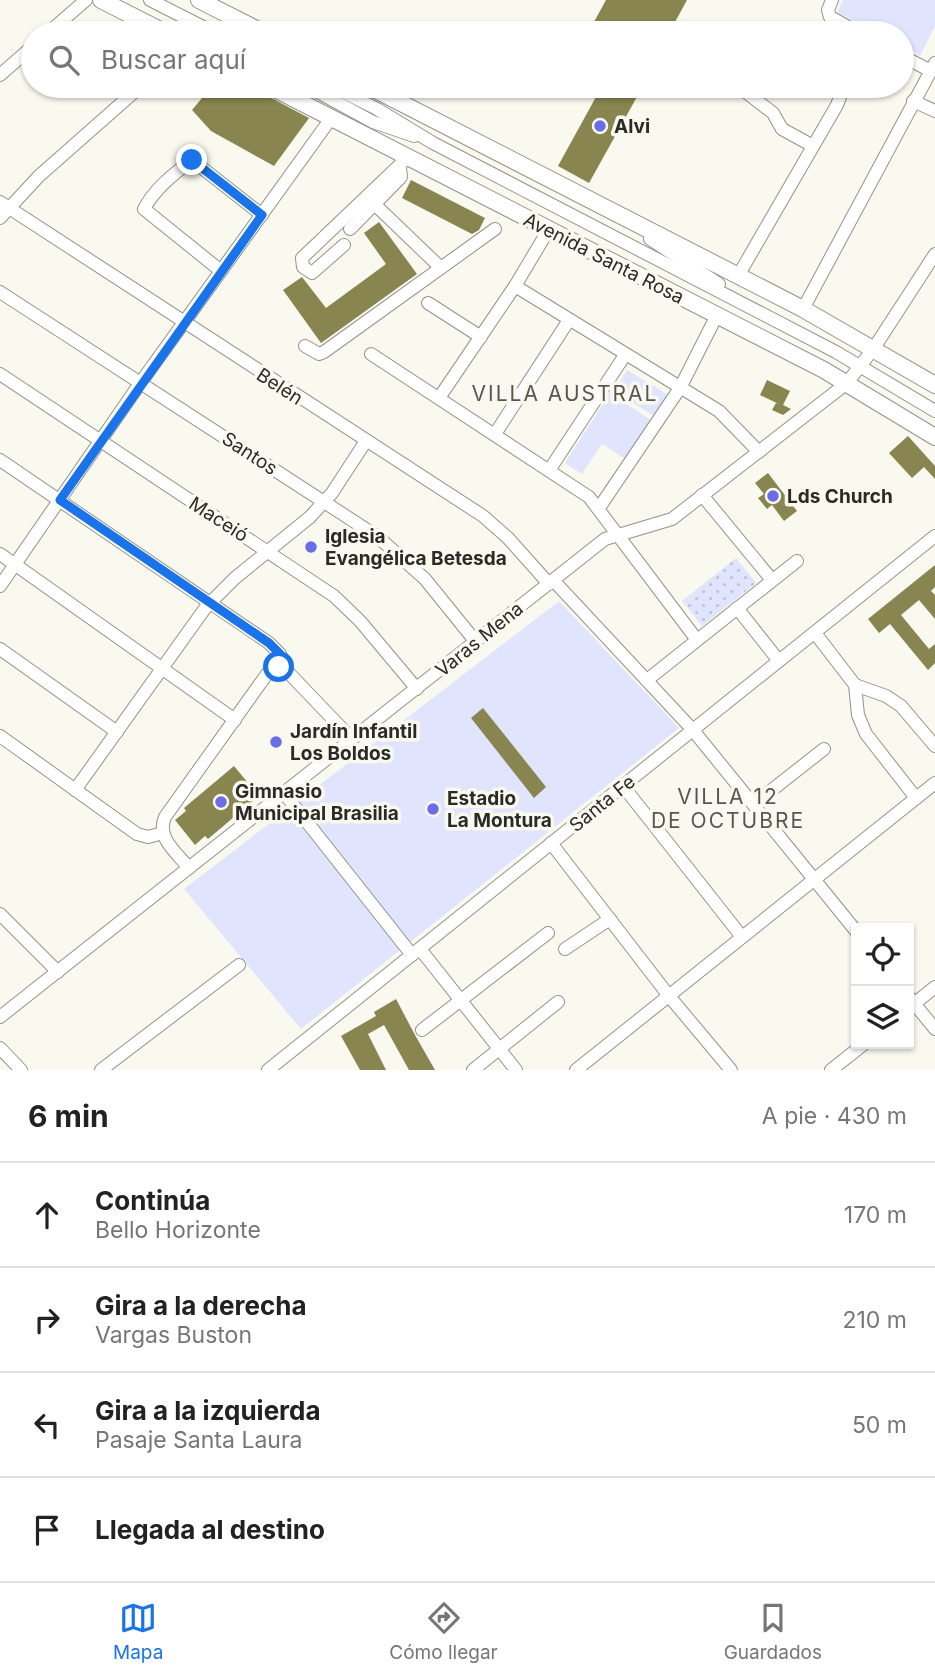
<!DOCTYPE html>
<html lang="es">
<head>
<meta charset="utf-8">
<style>
	:root { --surface:#fff; --page:#f2f2f2; --text:#222; --muted:#767676; --line:#e0e0e0; --accent:#1a73e8 }
	body { margin:0; font-family:Inter,sans-serif; background:var(--page); color:var(--text) }
	.controls { position:absolute; right:21px; bottom:21px; display:grid; overflow:hidden; border-radius:0px; box-shadow:0 2px 5px #0004 }
	.controls button { width:63px; height:63px; display:grid; place-items:center; padding:0; border:0; border-bottom:2px solid var(--line); background:var(--surface); color:var(--text); font:35px sans-serif }
	.stop { position:absolute; width:21px; height:21px; margin:-16px; border:5px solid #1a73e8; border-radius:50%; background:#fff }
	.stop.end { background:#1a73e8; border-color:#fff; box-shadow:0 2px 7px #0008 }
	.list { margin:0; padding:0; list-style:none }
	h2 { display:flex; justify-content:space-between; align-items:center; height:91px; margin:0; padding:0 28px; font-size:30px }
	h2 small { font-size:23px; font-weight:400; color:var(--muted) }
	.list li { display:grid; grid-template-columns:46px 1fr auto; gap:21px; align-items:center; box-sizing:border-box; height:105px; padding:0 28px; border-top:2px solid var(--line) }
	.list b { display:block; font-size:26px; white-space:nowrap }
	.list p { margin:0; font-size:23px; white-space:nowrap; color:var(--muted) }
	.list em { font-size:23px; font-style:normal; color:var(--muted) }
	.icon { flex:none; width:38px; height:38px; fill:none; stroke:currentColor; stroke-width:2; stroke-linecap:round; stroke-linejoin:round }
	.map { position:relative; flex:none; width:935px; height:1070px; overflow:hidden }
	.search { position:absolute; background:var(--surface); box-shadow:0 2px 5px #0004; left:21px; right:21px; top:21px; height:77px; display:flex; align-items:center; gap:18px; box-sizing:border-box; padding:0 24px; border-radius:38px; color:var(--muted); font-size:26px }
	.sheet { height:511px; background:var(--surface) }
	nav { display:flex; justify-content:space-around; align-items:center; box-sizing:border-box; height:98px; border-top:2px solid var(--line); background:var(--surface); font-size:19px; color:var(--muted) }
	nav a { display:grid; justify-items:center; gap:4px }
	nav .on { color:var(--accent) }
	.map>svg:first-child { display:block }
	.grass { fill:#e0e4fd }
	.park { fill:url(#park-dots) }
	.building { fill:#888550 }
	.lines { fill:none; stroke-linecap:round; stroke-linejoin:round }
	.minor-casing { stroke:#93938b; stroke-width:14 }
	.major-casing { stroke:#93938b; stroke-width:18 }
	.minor { stroke:#fff; stroke-width:12 }
	.major { stroke:#fff; stroke-width:16 }
	.route { stroke:#1a73e8; stroke-width:9 }
	.poi-dot { fill:#6a6de6; stroke:#f9f9f0; stroke-width:2.5 }
	.labels { text-anchor:middle; stroke-width:7; stroke-linejoin:round; paint-order:stroke }
	.poi-label { font-size:19px; font-weight:bold; fill:#2a2a27; stroke:#f9f9f0; text-anchor:start }
	.street-label { font-size:19px; fill:#2a2a27; stroke:#f9f9f0 }
	.neighbourhood-label { font-size:21px; letter-spacing:2px; fill:#575750; stroke:#f9f9f0 }
</style>
</head>
<body>
<div class="map">
<svg width="935" height="1070" viewBox="0 0 935 1070">
	<defs>
		<pattern id="park-dots" width="8" height="8" patternUnits="userSpaceOnUse" patternTransform="scale(1.75)"><rect width="8" height="8" fill="#e0e4fd"/><path d="M2 2h.1M6 6h.1" fill="none" stroke="#c0c4d9" stroke-width="1.8" stroke-linecap="round"/></pattern>
	</defs>
	<rect width="100%" height="100%" fill="#f9f9f0"/>
	<g class="grass">
		<polygon points="843,0 935,0 935,26 920,56 902,46 902,33 877,33 837,12"/>
		<polygon points="627,370 667,394 654,416 614,391"/>
		<polygon points="610,393 652,421 627,460 602,444 582,474 565,463"/>
		<polygon points="559,601 679,728 301,1029 184,889"/>
	</g>
	<polygon class="park" points="736,558 756,583 702,626 682,601"/>
	<g class="building">
		<polygon points="606,0 687,0 669,33 588,33"/>
		<polygon points="212,86 249,86 309,118 274,166 211,131 192,110"/>
		<polygon points="602,86 643,86 589,183 558,166"/>
		<polygon points="411,180 485,218 479,230 472,234 402,198"/>
		<polygon points="379,222 417,274 321,343 283,290 302,277 326,308 386,264 364,233"/>
		<polygon points="767,380 790,391 783,405 791,409 783,415 772,410 776,403 781,405 760,395"/>
		<polygon points="908,436 935,466 935,479 924,467 912,478 889,453"/>
		<polygon points="768,473 797,511 784,521 772,505 767,509 758,498 764,494 755,483"/>
		<polygon points="935,565 935,587 931,591 935,595 935,619 919,600 901,615 929,649 935,644 935,663 928,670 890,624 879,633 868,619"/>
		<polygon points="483,708 546,787 534,798 471,718"/>
		<polygon points="234,766 259,796 208,839 205,836 195,845 175,820 186,811 184,808"/>
		<polygon points="396,999 415,1035 435,1070 409,1070 384,1025 368,1034 386,1070 360,1070 341,1036 376,1016 374,1012"/>
	</g>
	<g class="lines">
		<g class="minor-casing">
			<g id="minor">
				<polyline points="150,0 215,33"/>
				<polyline points="832,0 828,10 830,17 859,33"/>
				<polyline points="48,33 86,0"/>
				<polyline points="902,56 931,71"/>
				<polyline points="0,75 33,46"/>
				<polyline points="307,86 373,122 414,136"/>
				<polyline points="331,86 377,109 433,143 836,352 935,411"/>
				<polyline points="738,86 773,113 782,129 813,146"/>
				<polyline points="913,101 935,111"/>
				<polyline points="367,197 441,268"/>
				<polyline points="0,202 483,516 508,538 549,584"/>
				<polyline points="0,218 39,176 141,86"/>
				<polyline points="350,229 401,177 400,168"/>
				<polyline points="650,239 719,284"/>
				<polyline points="344,245 312,273 303,267 302,258 408,157"/>
				<path d="M221,271L144,209C155,188 174,174 192,160L262,215"/>
				<polyline points="738,276 837,105 840,97 838,86"/>
				<polyline points="515,286 719,411 759,452"/>
				<polyline points="0,292 378,537 425,579 476,642"/>
				<polyline points="428,303 481,337"/>
				<polyline points="803,309 935,63"/>
				<polyline points="305,346 319,354 324,352 495,229"/>
				<polyline points="371,354 589,497 697,640"/>
				<polyline points="0,374 334,596 360,621 417,689"/>
				<polyline points="439,398 515,286 549,229"/>
				<polyline points="495,434 569,320"/>
				<polyline points="0,460 269,643 280,654 284,668 352,739"/>
				<polyline points="550,469 625,355"/>
				<polyline points="702,495 772,580"/>
				<polyline points="599,508 680,388 717,315"/>
				<polyline points="0,554 235,720"/>
				<polyline points="553,580 692,729 856,931"/>
				<polyline points="0,586 141,382 332,117"/>
				<polyline points="737,608 779,661"/>
				<polyline points="815,633 855,685 886,696 901,706 935,746"/>
				<polyline points="0,649 117,732"/>
				<polyline points="647,680 797,561"/>
				<polyline points="855,685 858,715 866,734 916,798"/>
				<polyline points="0,736 137,834 148,837 163,833"/>
				<polyline points="623,786 742,937"/>
				<polyline points="75,790 206,607 235,578 310,517 332,493 366,441"/>
				<polyline points="284,793 412,955"/>
				<polyline points="754,804 824,749"/>
				<polyline points="551,843 669,996 731,1070"/>
				<path d="M189,868C177,853 156,838 165,817L267,674L274,668H284"/>
				<polyline points="0,914 58,972"/>
				<polyline points="420,949 516,1070"/>
				<polyline points="565,949 610,919"/>
				<polyline points="909,997 935,1029"/>
				<polyline points="909,1008 935,987"/>
				<polyline points="0,1017 605,539 672,519 847,383 874,348 935,254"/>
				<polyline points="422,1030 548,933"/>
				<polyline points="0,1048 21,1070"/>
				<polyline points="101,1070 239,965"/>
				<polyline points="268,1070 935,536"/>
				<polyline points="473,1070 558,1002"/>
				<polyline points="576,1070 935,783"/>
				<polyline points="831,1070 864,1044"/>
			</g>
		</g>
		<g class="major-casing">
			<g id="major">
				<polyline points="101,0 166,33"/>
				<polyline points="199,0 264,33"/>
				<polyline points="269,86 824,370 935,437"/>
				<polyline points="368,86 803,309 935,385"/>
			</g>
		</g>
		<use href="#minor" class="minor"/>
		<use href="#major" class="major"/>
	</g>
	<g class="lines">
		<polyline class="route" points="192,160 262,215 60,500 269,643 280,654 284,668 279,667"/>
	</g>
	<g class="poi-dot">
		<circle cx="600" cy="126" r="7"/>
		<circle cx="773" cy="496" r="7"/>
		<circle cx="311" cy="547" r="7"/>
		<circle cx="276" cy="742" r="7"/>
		<circle cx="221" cy="802" r="7"/>
		<circle cx="433" cy="809" r="7"/>
	</g>
	<g class="labels">
		<g class="poi-label">
			<text x="614" y="133">Alvi</text>
			<text x="787" y="503">Lds Church</text>
			<text x="325" y="543">Iglesia<tspan x="325" dy="22">Evangélica Betesda</tspan></text>
			<text x="290" y="738">Jardín Infantil<tspan x="290" dy="22">Los Boldos</tspan></text>
			<text x="235" y="798">Gimnasio<tspan x="235" dy="22">Municipal Brasilia</tspan></text>
			<text x="447" y="805">Estadio<tspan x="447" dy="22">La Montura</tspan></text>
		</g>
		<g class="street-label">
			<text transform="translate(604 258) rotate(27)" y="7">Avenida Santa Rosa</text>
			<text transform="translate(280 386) rotate(33)" y="7">Belén</text>
			<text transform="translate(250 453) rotate(33)" y="7">Santos</text>
			<text transform="translate(219 519) rotate(33)" y="7">Maceió</text>
			<text transform="translate(479 639) rotate(-39)" y="7">Varas Mena</text>
			<text transform="translate(602 803) rotate(-39)" y="7">Santa Fe</text>
		</g>
		<g class="neighbourhood-label">
			<text x="565" y="401">VILLA AUSTRAL</text>
			<text x="728" y="804">VILLA 12<tspan x="728" dy="24">DE OCTUBRE</tspan></text>
		</g>
	</g>
</svg>
<div class="controls">
<button><svg class="icon" aria-label="locate" viewBox="0 0 24 24"><circle cx="12" cy="12" r="6"/><path d="M12 2v4M12 18v4M2 12h4M18 12h4"/></svg></button>
<button><svg class="icon" aria-label="layers" viewBox="0 0 24 24"><path d="M12 4l9 5-9 5-9-5zM3 14l9 5 9-5"/></svg></button>
</div>
<div class="stop" style="left:279px;top:667px"></div>
<div class="stop end" style="left:192px;top:160px"></div>
<div class="search"><svg class="icon" aria-label="search" viewBox="0 0 24 24"><circle cx="10" cy="10" r="6"/><path d="M15 15l6 6"/></svg>Buscar aquí</div>
</div>
<section class="sheet">
<h2>6 min<small>A pie · 430 m</small></h2>
<ul class="list">
<li><svg class="icon" aria-label="ahead" viewBox="0 0 24 24"><path d="M12 20V5M6 11l6-6 6 6"/></svg><div><b>Continúa</b><p>Bello Horizonte</p></div><em>170 m</em></li>
<li><svg class="icon" aria-label="right" viewBox="0 0 24 24"><path d="M7 20v-9h11M14 6l5 5-5 5"/></svg><div><b>Gira a la derecha</b><p>Vargas Buston</p></div><em>210 m</em></li>
<li><svg class="icon" aria-label="left" viewBox="0 0 24 24"><path d="M17 20v-9H6M10 6l-5 5 5 5"/></svg><div><b>Gira a la izquierda</b><p>Pasaje Santa Laura</p></div><em>50 m</em></li>
<li><svg class="icon" aria-label="arrive" viewBox="0 0 24 24"><path d="M6 21V4h12l-3 4 3 4H6"/></svg><div><b>Llegada al destino</b></div></li>
</ul>
</section>
<nav>
<a class="on"><svg class="icon" aria-label="map" viewBox="0 0 24 24"><path d="M3 6l6-2 6 2 6-2v14l-6 2-6-2-6 2zM9 4v14M15 6v14"/></svg>Mapa</a>
<a><svg class="icon" aria-label="directions" viewBox="0 0 24 24"><path d="M12 3l9 9-9 9-9-9zM9 14v-3h6M13 9l2 2-2 2"/></svg>Cómo llegar</a>
<a><svg class="icon" aria-label="saved" viewBox="0 0 24 24"><path d="M7 4h10v16l-5-4-5 4z"/></svg>Guardados</a>
</nav>
</body>
</html>
